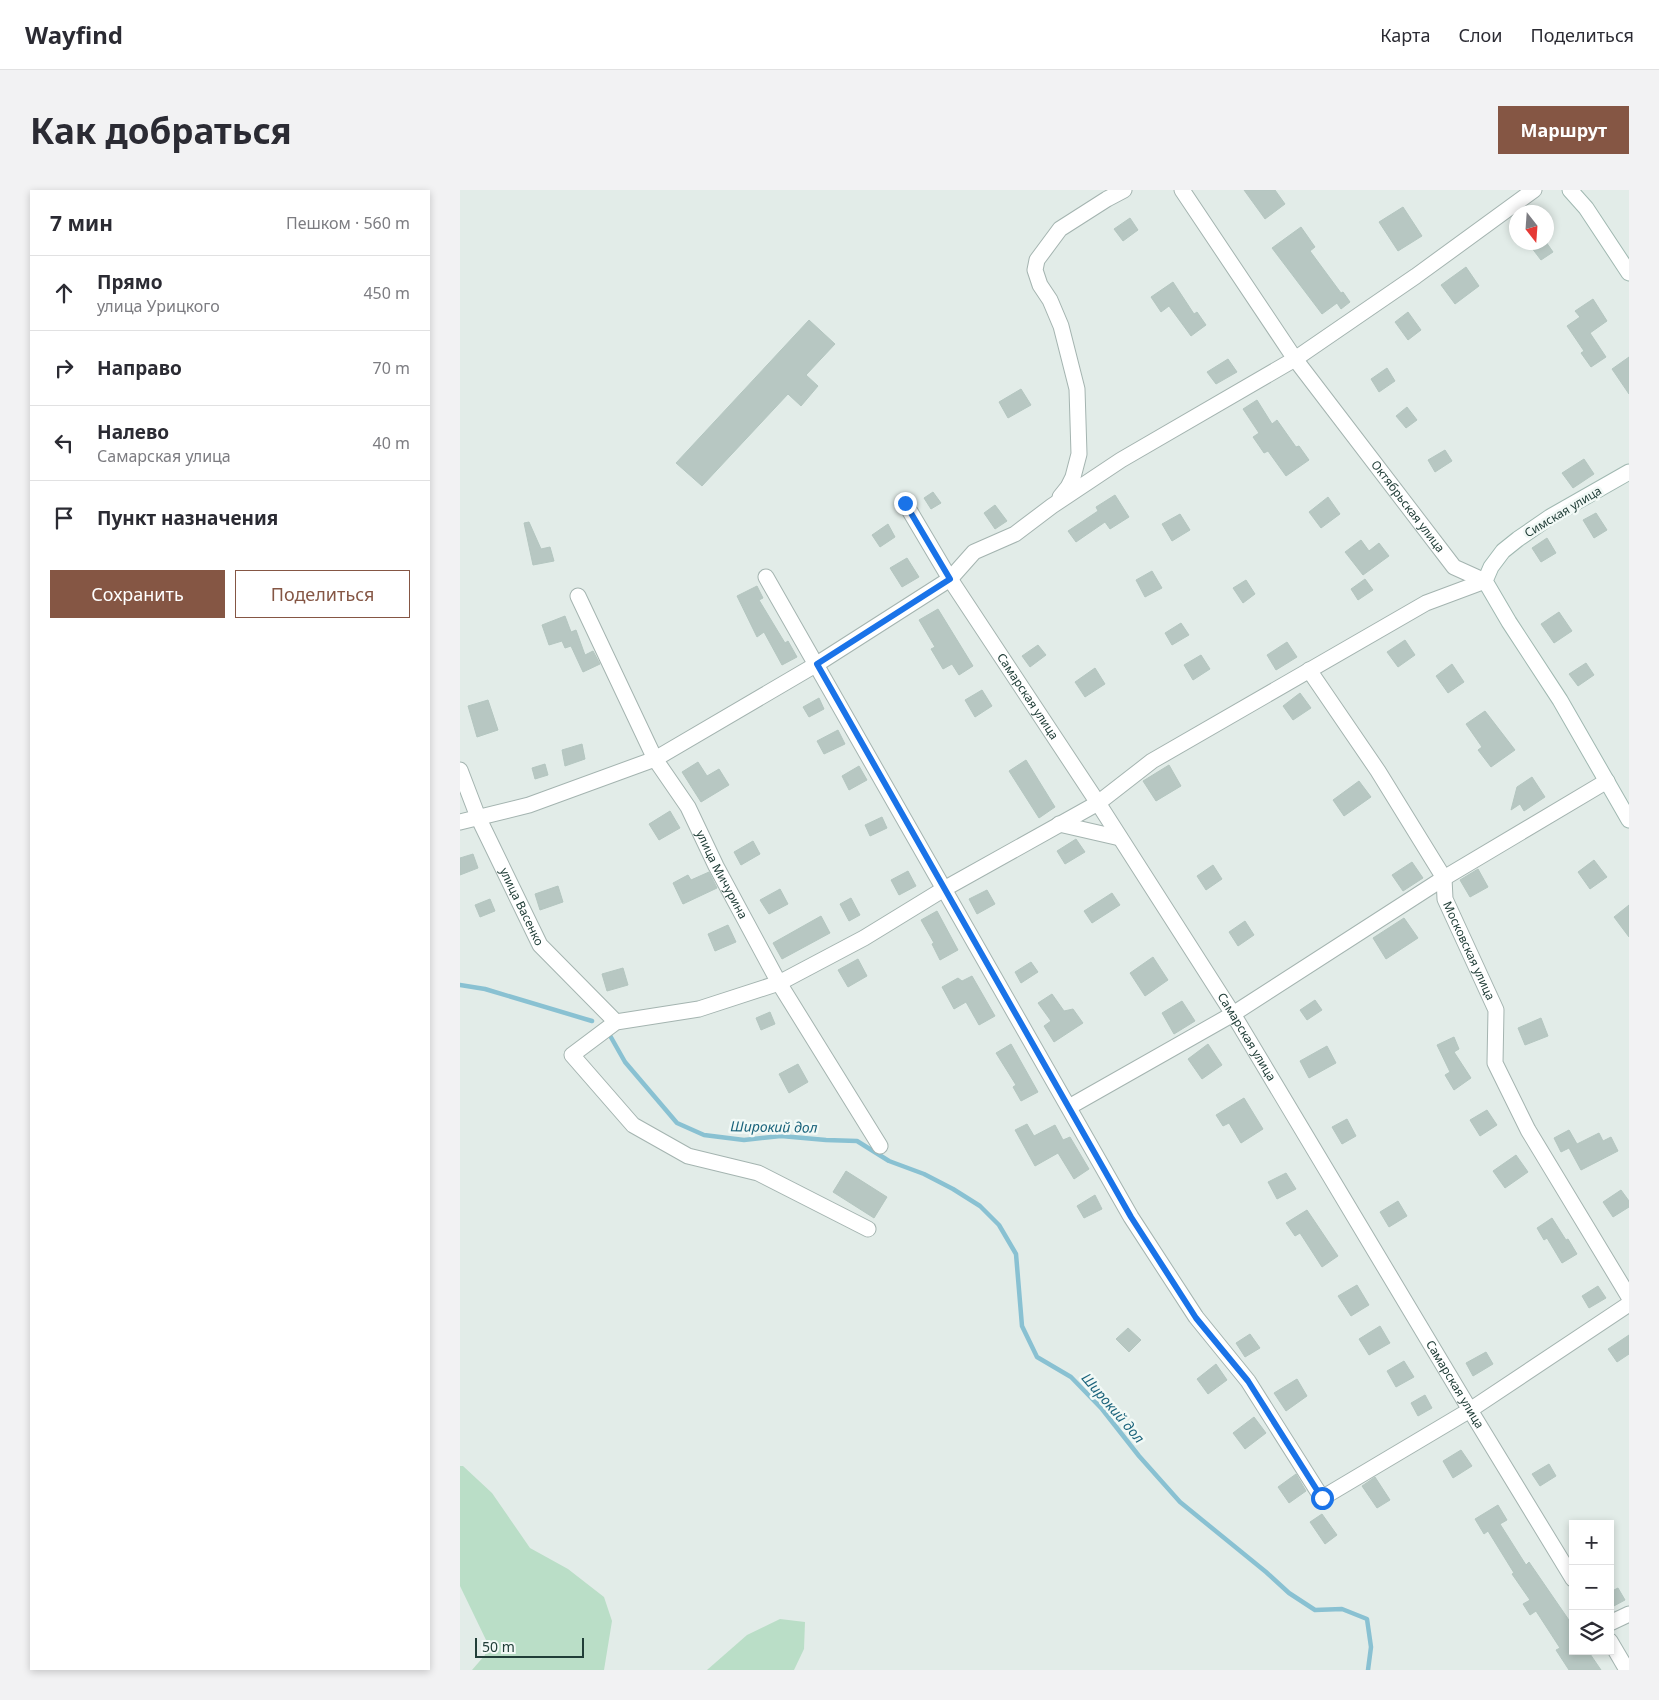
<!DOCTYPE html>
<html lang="ru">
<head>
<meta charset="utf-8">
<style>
	:root { --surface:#fff; --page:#f2f2f3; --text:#2b2b33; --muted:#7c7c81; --line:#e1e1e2; --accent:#855644 }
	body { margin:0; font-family:"Noto Sans",sans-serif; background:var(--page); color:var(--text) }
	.controls { position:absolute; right:15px; bottom:15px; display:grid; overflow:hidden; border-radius:0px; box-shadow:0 2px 8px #0003 }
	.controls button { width:45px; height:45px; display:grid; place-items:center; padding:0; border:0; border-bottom:1px solid var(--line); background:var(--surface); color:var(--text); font:25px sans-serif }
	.compass { position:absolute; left:1049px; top:15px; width:45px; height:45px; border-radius:50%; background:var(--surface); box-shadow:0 2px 8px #0003; rotate:163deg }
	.scale { position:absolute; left:15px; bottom:12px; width:109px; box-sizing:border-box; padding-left:5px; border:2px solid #213e38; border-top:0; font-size:14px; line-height:18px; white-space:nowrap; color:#213e38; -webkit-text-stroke:4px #f2f9f6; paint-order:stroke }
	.stop { position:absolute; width:15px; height:15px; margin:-11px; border:4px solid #1a73e8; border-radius:50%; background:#fff }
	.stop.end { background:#1a73e8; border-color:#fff; box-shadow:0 1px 5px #0008 }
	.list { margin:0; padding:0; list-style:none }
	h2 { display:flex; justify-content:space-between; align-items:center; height:65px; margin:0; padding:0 20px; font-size:21px }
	h2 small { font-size:16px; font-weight:400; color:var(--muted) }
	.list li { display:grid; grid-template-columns:32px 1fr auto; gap:15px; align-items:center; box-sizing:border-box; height:75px; padding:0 20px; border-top:1px solid var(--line) }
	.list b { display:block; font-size:19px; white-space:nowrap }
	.list p { margin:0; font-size:16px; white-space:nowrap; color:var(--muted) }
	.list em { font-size:16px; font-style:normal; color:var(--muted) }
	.actions { display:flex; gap:10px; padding:15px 20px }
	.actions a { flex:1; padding:11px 0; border:1px solid var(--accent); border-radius:0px; text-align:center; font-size:18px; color:var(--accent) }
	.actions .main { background:var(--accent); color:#fff }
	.icon { flex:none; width:28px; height:28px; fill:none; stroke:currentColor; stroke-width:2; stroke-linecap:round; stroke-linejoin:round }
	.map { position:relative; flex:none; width:1169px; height:1480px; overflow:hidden; border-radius:0px }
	header { display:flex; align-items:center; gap:30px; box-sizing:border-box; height:70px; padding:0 25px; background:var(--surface); border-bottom:1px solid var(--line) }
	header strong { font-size:24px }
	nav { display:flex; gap:28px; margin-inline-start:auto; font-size:18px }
	.intro { display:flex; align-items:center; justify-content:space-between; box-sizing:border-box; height:120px; padding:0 30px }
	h1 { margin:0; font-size:35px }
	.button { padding:12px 22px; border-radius:0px; background:var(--accent); color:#fff; font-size:18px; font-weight:700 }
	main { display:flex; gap:30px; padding:0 30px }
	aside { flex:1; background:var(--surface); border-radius:0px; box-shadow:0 2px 8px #0003 }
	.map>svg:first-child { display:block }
	.green { fill:#badec7 }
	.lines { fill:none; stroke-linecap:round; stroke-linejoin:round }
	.stream { stroke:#89c1d2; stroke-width:4.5 }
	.building { fill:#b7c7c2; stroke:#b4c6c0 }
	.minor-casing { stroke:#a4b4b0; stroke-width:17 }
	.secondary-casing { stroke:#a0b8b1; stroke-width:17 }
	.minor { stroke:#fff; stroke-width:15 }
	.secondary { stroke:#fff; stroke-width:15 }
	.route { stroke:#1a73e8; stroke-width:6 }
	.labels { text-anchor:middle; stroke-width:5; stroke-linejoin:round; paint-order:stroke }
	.street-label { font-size:12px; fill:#213e38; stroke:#f2f9f6 }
	.water-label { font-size:14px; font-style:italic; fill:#1a637b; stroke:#f2f9f6 }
</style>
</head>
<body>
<header>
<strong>Wayfind</strong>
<nav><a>Карта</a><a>Слои</a><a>Поделиться</a></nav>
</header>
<div class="intro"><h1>Как добраться</h1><a class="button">Маршрут</a></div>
<main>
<aside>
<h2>7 мин<small>Пешком · 560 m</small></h2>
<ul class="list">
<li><svg class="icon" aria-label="ahead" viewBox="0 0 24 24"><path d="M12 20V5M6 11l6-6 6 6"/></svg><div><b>Прямо</b><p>улица Урицкого</p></div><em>450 m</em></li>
<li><svg class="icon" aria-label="right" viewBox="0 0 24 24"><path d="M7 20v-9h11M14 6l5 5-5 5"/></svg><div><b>Направо</b></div><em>70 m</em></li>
<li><svg class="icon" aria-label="left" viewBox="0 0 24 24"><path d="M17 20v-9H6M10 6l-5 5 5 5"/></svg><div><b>Налево</b><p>Самарская улица</p></div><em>40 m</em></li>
<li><svg class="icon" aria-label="arrive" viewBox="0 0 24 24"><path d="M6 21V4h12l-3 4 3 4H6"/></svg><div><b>Пункт назначения</b></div></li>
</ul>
<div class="actions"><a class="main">Сохранить</a><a>Поделиться</a></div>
</aside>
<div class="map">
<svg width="1169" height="1480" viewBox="0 0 1169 1480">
	<rect width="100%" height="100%" fill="#e2ece8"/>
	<g class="green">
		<polygon points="0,1276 3,1276 32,1303 70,1358 108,1379 144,1407 152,1431 144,1480 12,1480 25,1465 27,1452 0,1396"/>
		<polygon points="320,1429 345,1432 344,1459 334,1480 247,1480 287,1445"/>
	</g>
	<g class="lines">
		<g class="stream">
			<polyline points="0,795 25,799 132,831"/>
			<polyline points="148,842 165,872 217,933 244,945 284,950 321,946 366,950 397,951 429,971 464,984 493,999 520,1016 539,1035 556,1064 562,1136 577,1167 611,1187 642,1219 679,1266 720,1312 806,1382 829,1403 855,1420 882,1419 907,1429 911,1457 908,1480"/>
		</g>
	</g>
	<g class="building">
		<polygon points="784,0 815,0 825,14 805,29"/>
		<polygon points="943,17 962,46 938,61 919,32"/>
		<polygon points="670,28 678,40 663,51 654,39"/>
		<polygon points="841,37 855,57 850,61 881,103 883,102 890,112 881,119 877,113 862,124 812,58"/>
		<polygon points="1086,52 1093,62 1081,70 1068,53"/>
		<polygon points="1006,77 1019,96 995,114 981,95"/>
		<polygon points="713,92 734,124 737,122 746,135 731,146 709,116 701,122 691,107"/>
		<polygon points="1133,109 1147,131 1130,143 1146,167 1131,177 1121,163 1124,161 1107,136 1120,127 1115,121"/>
		<polygon points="948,122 961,140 948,150 935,132"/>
		<polygon points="349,130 375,154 346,185 358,196 341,216 328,204 242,296 216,273"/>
		<polygon points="1169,167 1169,204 1152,179"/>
		<polygon points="768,169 777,182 756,194 747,182"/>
		<polygon points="927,178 935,191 919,202 911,189"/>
		<polygon points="561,199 571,215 548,228 539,212"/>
		<polygon points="797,210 812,234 817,230 836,257 839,256 849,270 826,286 808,261 804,263 793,247 799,243 783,219"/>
		<polygon points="947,217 957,230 946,238 936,226"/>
		<polygon points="985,260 992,271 975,282 968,270"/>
		<polygon points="1124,269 1134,284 1113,298 1102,283"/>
		<polygon points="473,302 481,313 471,319 464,308"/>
		<polygon points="655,305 669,327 650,339 645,332 616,352 608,341 638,321 636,317"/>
		<polygon points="868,307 880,324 861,338 849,322"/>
		<polygon points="535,315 547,331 535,339 524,323"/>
		<polygon points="1136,323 1147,340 1134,348 1123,330"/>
		<polygon points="720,324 730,340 712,351 702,334"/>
		<polygon points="69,332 81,359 90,357 94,371 73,375 64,333"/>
		<polygon points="428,334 435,347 420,357 412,345"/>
		<polygon points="1087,348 1096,363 1081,372 1072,358"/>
		<polygon points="901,350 909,361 919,353 929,366 903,385 885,362"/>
		<polygon points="447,368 459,387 442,397 430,378"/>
		<polygon points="692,381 702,398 685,407 676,390"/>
		<polygon points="905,389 913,400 898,410 891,399"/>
		<polygon points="786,390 795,404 783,413 773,398"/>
		<polygon points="297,396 303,408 299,410 325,453 328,451 337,467 322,475 304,442 297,447 277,406"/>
		<polygon points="478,419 513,476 499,485 492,474 483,479 471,459 475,457 459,430"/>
		<polygon points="1099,422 1112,441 1094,453 1081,434"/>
		<polygon points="105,426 111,442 116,440 125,465 133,461 140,474 123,482 111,456 105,458 102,451 89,455 82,435"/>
		<polygon points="721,433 729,445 712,455 705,443"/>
		<polygon points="945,450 955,465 938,477 927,462"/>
		<polygon points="827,452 837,467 816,480 807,465"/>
		<polygon points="578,455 586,465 570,477 562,466"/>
		<polygon points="741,465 750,479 733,490 724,475"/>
		<polygon points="1126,473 1134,485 1118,496 1109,484"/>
		<polygon points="992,474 1004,492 988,503 976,486"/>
		<polygon points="635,478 645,494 625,507 615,492"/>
		<polygon points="522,500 532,516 515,527 505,510"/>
		<polygon points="840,503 851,518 833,530 823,516"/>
		<polygon points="359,508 364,519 349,527 343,517"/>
		<polygon points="28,510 38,540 17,547 8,516"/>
		<polygon points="1025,521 1055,560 1031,577 1018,560 1022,557 1006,534"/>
		<polygon points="378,540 385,554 364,564 357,551"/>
		<polygon points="122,554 125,569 105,576 102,560"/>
		<polygon points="566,570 595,617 579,628 549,581"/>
		<polygon points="238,572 247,586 259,579 269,595 241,612 222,582"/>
		<polygon points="85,574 88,585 75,589 72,578"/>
		<polygon points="709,575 721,596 696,611 683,591"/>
		<polygon points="399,576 407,590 389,600 382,586"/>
		<polygon points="1072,587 1085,607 1064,621 1060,614 1051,620 1057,597"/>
		<polygon points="899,591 911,607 884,626 873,610"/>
		<polygon points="210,621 220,638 199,650 189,634"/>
		<polygon points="422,627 427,638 410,646 405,635"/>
		<polygon points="616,649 625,662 605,674 597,661"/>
		<polygon points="293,651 300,664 281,675 274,662"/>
		<polygon points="13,664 18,678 0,685 0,668"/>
		<polygon points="1134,670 1147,687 1130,699 1118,682"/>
		<polygon points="952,672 963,688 943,701 932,685"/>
		<polygon points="753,675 762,689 746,700 737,686"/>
		<polygon points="1018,679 1028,697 1010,707 1000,690"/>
		<polygon points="448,681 456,696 439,705 431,690"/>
		<polygon points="249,682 257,698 223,714 213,693 228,685 231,690"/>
		<polygon points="98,696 103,712 80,720 75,704"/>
		<polygon points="320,699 328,714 309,724 300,710"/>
		<polygon points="527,700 535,714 517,724 509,709"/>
		<polygon points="652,703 660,715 632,733 624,721"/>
		<polygon points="391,708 400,725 389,731 380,714"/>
		<polygon points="30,709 35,721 20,727 15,715"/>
		<polygon points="1169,715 1169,747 1154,727"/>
		<polygon points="477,721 498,760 480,770 472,754 474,753 461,730"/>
		<polygon points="361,726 370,743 322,769 313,753"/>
		<polygon points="944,728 958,748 926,769 913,748"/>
		<polygon points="785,731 794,745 778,756 769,742"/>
		<polygon points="268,735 276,752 255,761 248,744"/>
		<polygon points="693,767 708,790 685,806 670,783"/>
		<polygon points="398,769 407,786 388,797 378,780"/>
		<polygon points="571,772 578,782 561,793 555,782"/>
		<polygon points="163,778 168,795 147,801 142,784"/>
		<polygon points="512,786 535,826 519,835 506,812 494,819 482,797 498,788 502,791"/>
		<polygon points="592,804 604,821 613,819 623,833 594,852 584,836 591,831 578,813"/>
		<polygon points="855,810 862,820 847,830 840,820"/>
		<polygon points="722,811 735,831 714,844 702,823"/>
		<polygon points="310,822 315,834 301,840 296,828"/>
		<polygon points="1081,828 1088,846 1065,855 1058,838"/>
		<polygon points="994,847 999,859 994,862 1011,888 994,900 985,885 990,882 977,855"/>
		<polygon points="551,854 578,902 561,911 553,897 556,895 536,863"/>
		<polygon points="748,854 762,875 742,889 728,869"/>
		<polygon points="867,856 876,873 849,888 840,871"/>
		<polygon points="338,874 348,892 329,903 319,884"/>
		<polygon points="784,908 803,939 781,953 769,933 763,936 756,925"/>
		<polygon points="1027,920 1037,935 1020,946 1010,930"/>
		<polygon points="887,929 896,946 882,954 872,937"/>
		<polygon points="567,934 574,946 595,935 603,950 610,947 629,979 614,989 598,963 575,976 555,940"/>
		<polygon points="1109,940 1117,954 1139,943 1143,951 1151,947 1158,961 1121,980 1109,958 1101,962 1094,948"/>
		<polygon points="1056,965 1068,982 1045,998 1033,981"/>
		<polygon points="386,981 427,1007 414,1028 373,1002"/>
		<polygon points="826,983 836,999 817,1009 808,992"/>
		<polygon points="1161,1000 1169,1011 1169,1017 1153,1027 1143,1012"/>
		<polygon points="635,1005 642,1019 624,1028 617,1016"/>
		<polygon points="938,1011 947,1026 929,1037 920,1022"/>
		<polygon points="847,1020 878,1066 862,1077 840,1043 835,1046 826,1033"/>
		<polygon points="1092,1028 1106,1050 1108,1049 1117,1064 1102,1073 1087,1048 1084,1050 1077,1038"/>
		<polygon points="897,1095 909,1115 891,1126 878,1106"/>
		<polygon points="1138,1096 1146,1108 1129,1118 1122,1106"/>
		<polygon points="920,1136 930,1153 909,1165 899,1149"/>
		<polygon points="668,1138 681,1150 669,1162 656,1149"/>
		<polygon points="790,1144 800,1158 785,1167 776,1153"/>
		<polygon points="1169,1145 1169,1164 1157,1172 1148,1159"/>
		<polygon points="1026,1162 1033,1174 1013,1186 1006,1173"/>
		<polygon points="944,1171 954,1187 936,1197 927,1181"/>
		<polygon points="756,1174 767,1190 748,1204 737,1189"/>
		<polygon points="837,1189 847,1206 826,1221 814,1203"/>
		<polygon points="965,1205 972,1218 958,1226 951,1213"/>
		<polygon points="794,1227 806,1243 785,1259 773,1243"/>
		<polygon points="1001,1260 1012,1276 993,1288 983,1271"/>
		<polygon points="1089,1274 1096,1286 1080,1296 1072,1284"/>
		<polygon points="836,1284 846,1301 829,1313 818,1297"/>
		<polygon points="915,1287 930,1310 917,1318 902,1296"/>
		<polygon points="1038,1315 1047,1330 1040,1334 1066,1375 1069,1372 1113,1436 1113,1461 1128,1461 1141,1480 1109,1480 1096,1460 1100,1458 1076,1421 1070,1425 1063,1414 1070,1410 1052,1384 1054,1383 1028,1341 1024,1344 1015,1329"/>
		<polygon points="862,1324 877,1345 865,1354 850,1332"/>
		<polygon points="1158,1398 1165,1410 1150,1418 1150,1402"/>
	</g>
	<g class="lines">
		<g class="minor-casing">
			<g id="minor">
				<path id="s1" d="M722,0L835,169L994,377L1025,391"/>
				<polyline points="600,307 608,297 613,287 619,264 617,199 601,136 590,110 580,95 575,80 577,70 600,39 647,9 664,0"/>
				<path id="s2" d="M445,313L490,389L638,613L773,824L1010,1220L1113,1389"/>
				<polyline points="306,387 671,1027 736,1127 788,1191 862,1308 1010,1220 1169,1114"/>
				<path id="s3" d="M118,406L195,569L228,617L256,676L319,793L420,956"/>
				<path id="s4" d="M849,480L918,581L984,688L985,709L1036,820L1035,873L1068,940L1169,1107"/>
				<path id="s5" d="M0,580L18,627L80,755L156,832"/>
				<polyline points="0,632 69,615 195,569 357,474 490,389 514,362 555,344 592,316 661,270 835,169 956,86 1074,0"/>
				<polyline points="599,634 660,648"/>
				<polyline points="609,917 773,824 984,688 1147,591"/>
				<polyline points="408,1039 298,983 228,966 173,935 112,865 156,832 239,819 319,793 404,748 484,699 638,613 692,571 966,413 1025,391"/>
				<polyline points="1150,1433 1169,1424"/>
				<polyline points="1150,1451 1167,1480"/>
			</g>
		</g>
		<g class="secondary-casing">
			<g id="secondary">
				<polyline points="1110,0 1126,18 1169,83"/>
				<polyline points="1169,282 1090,327 1058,349 1043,361 1031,377 1025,391 1049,432 1100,510 1169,630"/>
			</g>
		</g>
		<use href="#minor" class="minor"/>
		<use href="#secondary" class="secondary"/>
	</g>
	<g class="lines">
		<polyline class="route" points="445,313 490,389 357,474 671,1027 736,1128 788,1191 862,1308"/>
	</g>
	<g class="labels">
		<g class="street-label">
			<text dy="4" stroke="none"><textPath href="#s1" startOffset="389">Октябрьская улица</textPath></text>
			<text transform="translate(1103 322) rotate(-31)" y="4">Симская улица</text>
			<text dy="4" stroke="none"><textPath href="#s2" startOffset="229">Самарская улица</textPath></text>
			<text dy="4" stroke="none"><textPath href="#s3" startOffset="314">улица Мичурина</textPath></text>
			<text dy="4" stroke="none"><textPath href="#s5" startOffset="150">улица Васенко</textPath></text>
			<text dy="4" stroke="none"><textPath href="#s4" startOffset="326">Московская улица</textPath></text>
			<text dy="4" stroke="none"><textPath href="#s2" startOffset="634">Самарская улица</textPath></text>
			<text dy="4" stroke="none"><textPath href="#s2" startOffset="1039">Самарская улица</textPath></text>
		</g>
		<g class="water-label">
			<text transform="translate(314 937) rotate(1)" y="5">Широкий дол</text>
			<text transform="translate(653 1218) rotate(49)" y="5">Широкий дол</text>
		</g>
	</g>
</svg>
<div class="controls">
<button>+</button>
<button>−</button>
<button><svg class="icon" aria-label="layers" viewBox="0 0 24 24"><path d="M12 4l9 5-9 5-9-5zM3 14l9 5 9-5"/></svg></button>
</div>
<svg class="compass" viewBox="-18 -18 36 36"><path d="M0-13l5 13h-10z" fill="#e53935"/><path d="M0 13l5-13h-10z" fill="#7c7c81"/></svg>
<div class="scale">50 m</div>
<div class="stop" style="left:862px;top:1308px"></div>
<div class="stop end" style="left:445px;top:313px"></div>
</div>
</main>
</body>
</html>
